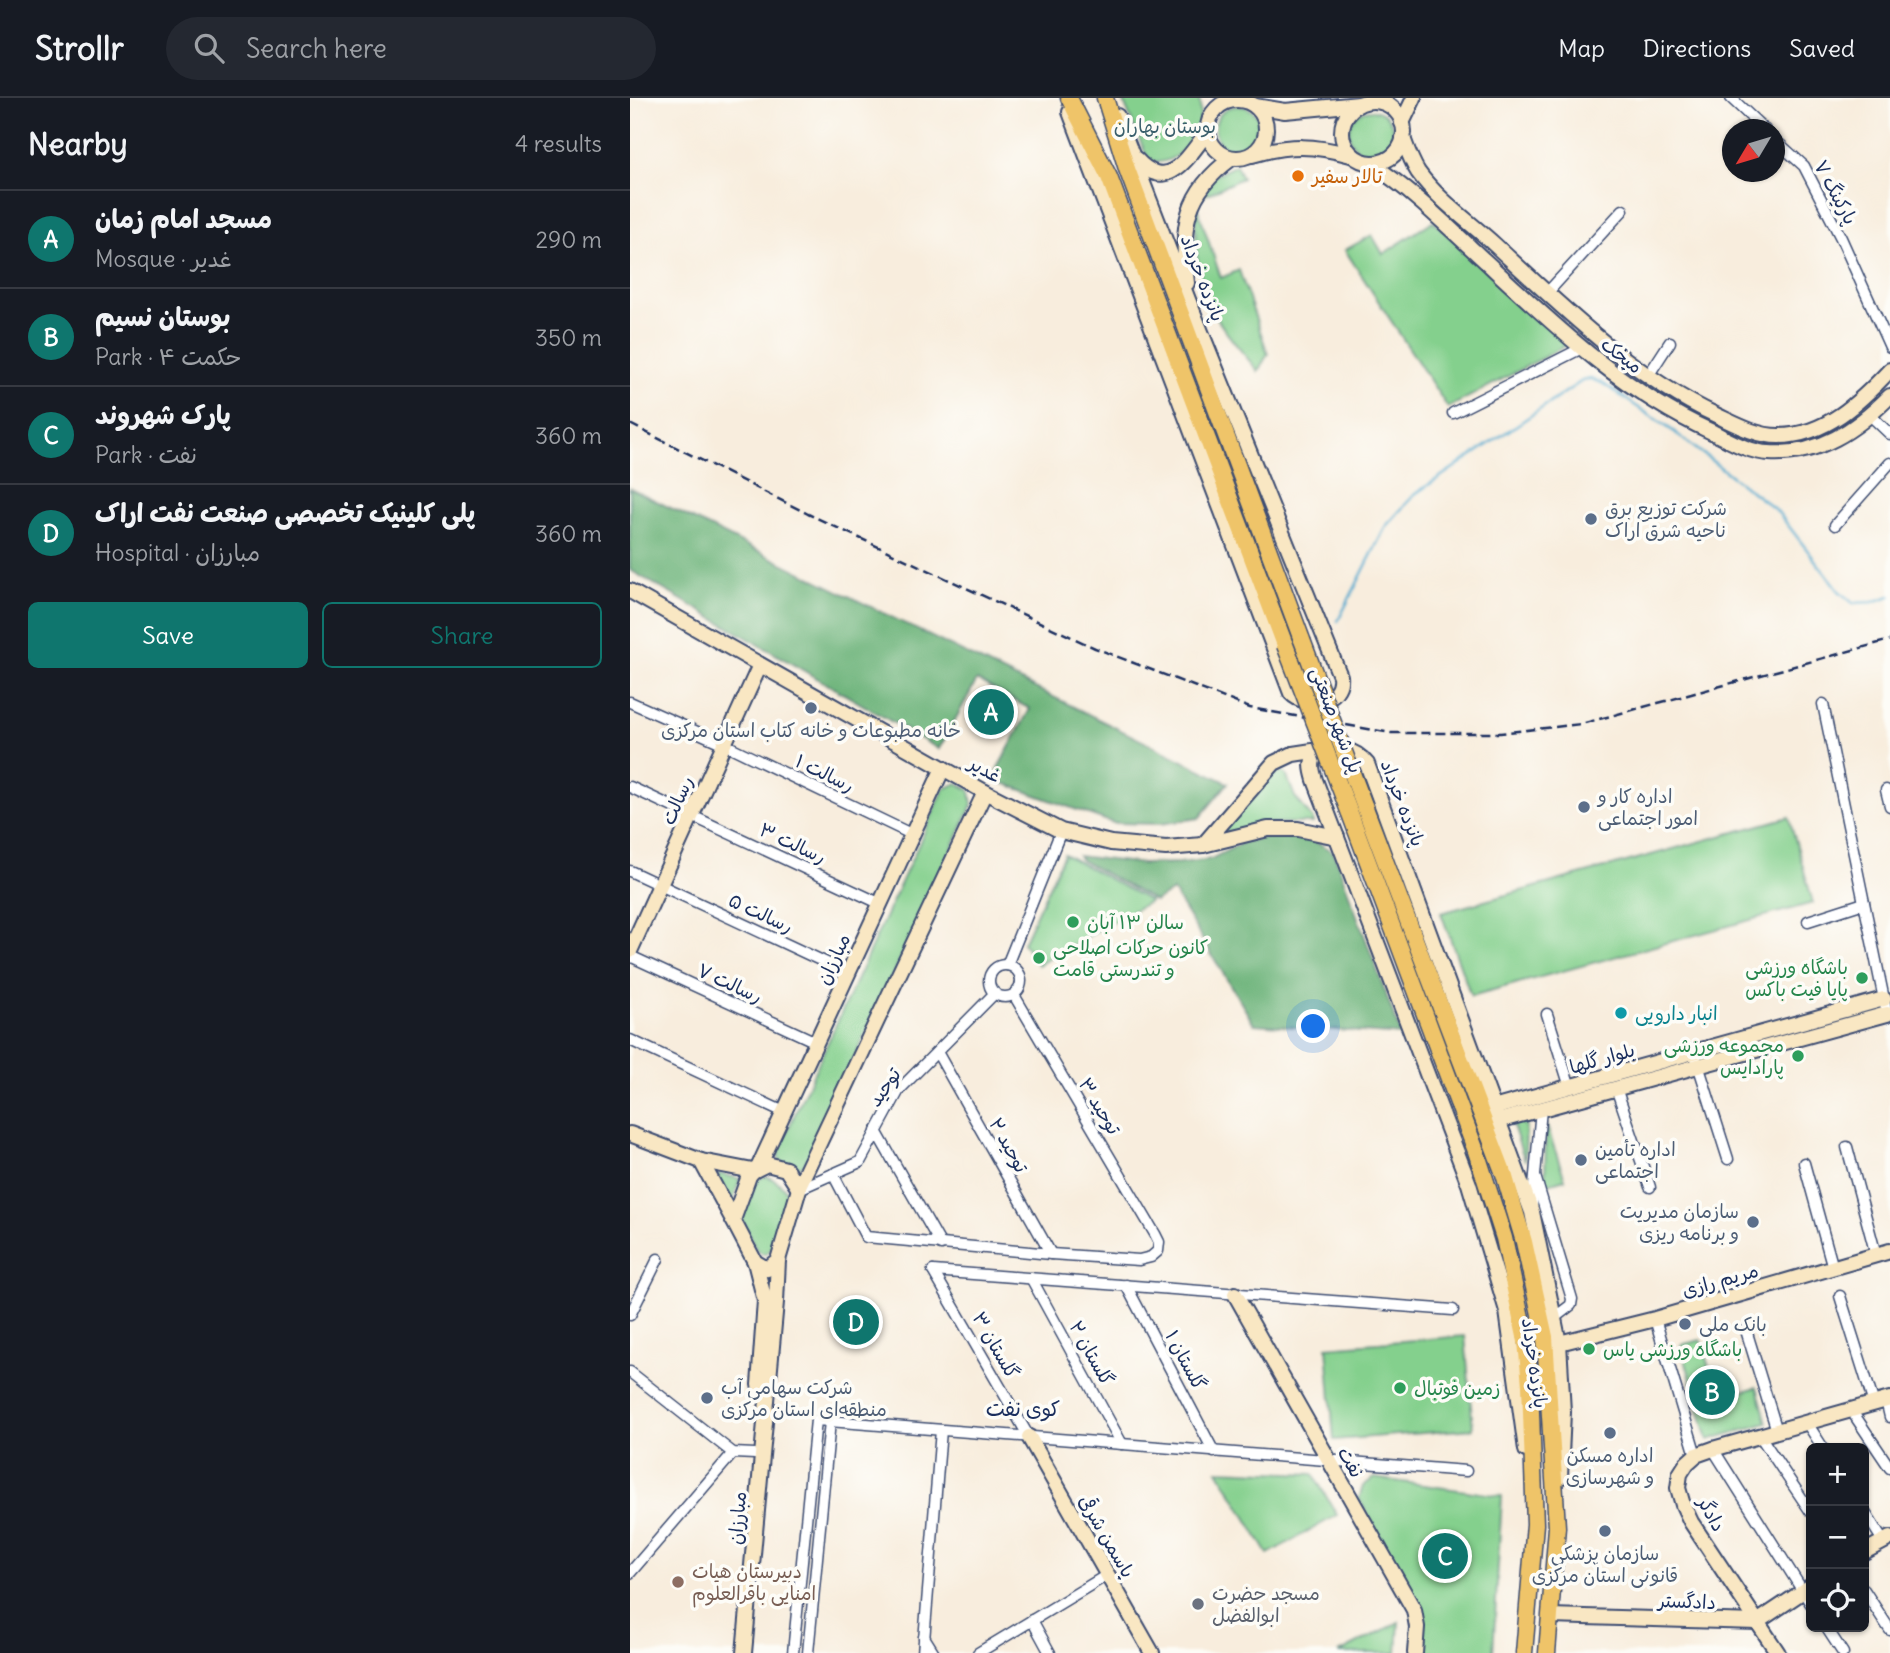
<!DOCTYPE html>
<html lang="en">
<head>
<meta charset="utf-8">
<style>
	:root { --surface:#171b24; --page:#242831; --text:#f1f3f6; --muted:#9ea1a6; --line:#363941; --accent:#0f766e }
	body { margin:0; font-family:Delius,"Playpen Sans Arabic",sans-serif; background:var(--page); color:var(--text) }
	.controls { position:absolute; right:21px; bottom:21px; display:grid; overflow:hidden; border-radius:10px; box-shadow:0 2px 5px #0004 }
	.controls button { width:63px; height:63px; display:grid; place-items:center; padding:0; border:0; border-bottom:2px solid var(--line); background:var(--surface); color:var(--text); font:35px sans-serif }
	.compass { position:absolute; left:1092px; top:21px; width:63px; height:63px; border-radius:50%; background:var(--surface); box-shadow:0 2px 5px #0004; rotate:232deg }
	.you { position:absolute; left:684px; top:929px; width:24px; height:24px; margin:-18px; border:5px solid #fff; border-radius:50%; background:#1a73e8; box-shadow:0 0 0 10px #1a73e833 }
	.badge { display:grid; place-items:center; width:46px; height:46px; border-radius:50%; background:var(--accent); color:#fff; font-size:23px; font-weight:700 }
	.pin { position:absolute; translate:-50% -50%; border:4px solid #fff; box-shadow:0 2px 7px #0006 }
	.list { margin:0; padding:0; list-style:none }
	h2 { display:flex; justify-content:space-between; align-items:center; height:91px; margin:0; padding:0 28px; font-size:30px }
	h2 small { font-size:23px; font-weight:400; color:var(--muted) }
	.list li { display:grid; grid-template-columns:46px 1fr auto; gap:21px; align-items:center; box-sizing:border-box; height:98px; padding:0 28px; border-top:2px solid var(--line) }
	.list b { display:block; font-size:26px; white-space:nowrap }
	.list p { margin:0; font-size:23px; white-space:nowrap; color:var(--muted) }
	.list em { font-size:23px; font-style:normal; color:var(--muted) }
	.actions { display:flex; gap:14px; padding:21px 28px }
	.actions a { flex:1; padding:16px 0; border:2px solid var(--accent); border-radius:10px; text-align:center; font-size:24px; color:var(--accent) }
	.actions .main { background:var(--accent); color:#fff }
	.icon { flex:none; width:38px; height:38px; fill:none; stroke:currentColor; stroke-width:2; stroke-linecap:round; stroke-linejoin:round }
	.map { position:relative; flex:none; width:1260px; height:1555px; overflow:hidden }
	header { display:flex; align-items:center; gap:42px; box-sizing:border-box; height:98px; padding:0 35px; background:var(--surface); border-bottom:2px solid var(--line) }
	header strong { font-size:33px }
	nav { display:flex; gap:38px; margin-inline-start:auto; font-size:24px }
	.search { width:490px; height:63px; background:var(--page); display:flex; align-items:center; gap:18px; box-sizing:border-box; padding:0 24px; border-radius:38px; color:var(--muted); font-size:26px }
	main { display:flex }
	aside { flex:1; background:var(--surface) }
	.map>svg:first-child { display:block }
	.green { fill:#84d08d; stroke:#508076; stroke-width:2 }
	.forest { fill:#6bb278; stroke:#43706b; stroke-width:2 }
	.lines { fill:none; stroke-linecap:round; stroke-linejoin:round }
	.stream { stroke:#52aacf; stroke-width:2.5 }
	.street-casing { stroke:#3c4c71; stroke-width:13 }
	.secondary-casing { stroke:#3c4c71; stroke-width:18 }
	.primary-casing { stroke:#3c4c71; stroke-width:19 }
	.street { stroke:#fff; stroke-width:10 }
	.secondary { stroke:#f9e7c3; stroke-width:14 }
	.primary { stroke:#efc469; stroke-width:16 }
	.rail { stroke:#1b2f5e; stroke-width:2.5; stroke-dasharray:10 5; stroke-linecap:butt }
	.primary-bridge-casing { stroke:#3c4c71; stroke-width:19; stroke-linecap:butt }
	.primary-bridge { stroke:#efc469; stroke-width:16 }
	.food-dot { fill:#e8710a; stroke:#fdfcf7; stroke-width:2.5 }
	.service-dot { fill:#5c6f8a; stroke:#fdfcf7; stroke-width:2.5 }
	.leisure-dot { fill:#2e9e5b; stroke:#fdfcf7; stroke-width:2.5 }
	.culture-dot { fill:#0f9aa8; stroke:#fdfcf7; stroke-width:2.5 }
	.education-dot { fill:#8d6e63; stroke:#fdfcf7; stroke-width:2.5 }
	.worship-dot { fill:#6b7280; stroke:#fdfcf7; stroke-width:2.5 }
	.labels { text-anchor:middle; stroke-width:7; stroke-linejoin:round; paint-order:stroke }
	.park-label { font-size:19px; fill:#3a5f6c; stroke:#fdfcf7 }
	.food-label { font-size:19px; fill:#c56008; stroke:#fdfcf7; text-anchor:start }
	.street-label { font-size:19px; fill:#1b2f5e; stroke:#fdfcf7 }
	.service-label { font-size:19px; fill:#4e5e75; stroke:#fdfcf7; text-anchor:start }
	.leisure-label { font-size:19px; fill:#27864d; stroke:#fdfcf7; text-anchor:start }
	.culture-label { font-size:19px; fill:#0d838f; stroke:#fdfcf7; text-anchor:start }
	.education-label { font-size:19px; fill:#785e54; stroke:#fdfcf7; text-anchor:start }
	.worship-label { font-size:19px; fill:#5b616d; stroke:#fdfcf7; text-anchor:start }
	.neighbourhood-label { font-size:21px; fill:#1b2f5e; stroke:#fdfcf7 }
</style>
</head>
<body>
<header>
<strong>Strollr</strong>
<div class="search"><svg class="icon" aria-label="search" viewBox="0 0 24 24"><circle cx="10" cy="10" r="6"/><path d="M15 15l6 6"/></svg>Search here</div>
<nav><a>Map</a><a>Directions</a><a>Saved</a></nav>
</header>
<main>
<aside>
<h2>Nearby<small>4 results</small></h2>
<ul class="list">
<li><span class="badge">A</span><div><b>مسجد امام زمان</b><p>Mosque · غدیر</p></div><em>290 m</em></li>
<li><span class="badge">B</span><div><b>بوستان نسیم</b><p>Park · حکمت ۴</p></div><em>350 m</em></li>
<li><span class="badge">C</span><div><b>پارک شهروند</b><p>Park · نفت</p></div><em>360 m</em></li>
<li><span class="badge">D</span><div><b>پلی کلینیک تخصصی صنعت نفت اراک</b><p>Hospital · مبارزان</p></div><em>360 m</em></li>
</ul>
<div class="actions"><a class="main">Save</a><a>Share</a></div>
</aside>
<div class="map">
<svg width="1260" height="1555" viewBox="0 0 1260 1555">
	<rect width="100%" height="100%" fill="#fdfcf7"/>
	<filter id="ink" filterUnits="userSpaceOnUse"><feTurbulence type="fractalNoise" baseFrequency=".0143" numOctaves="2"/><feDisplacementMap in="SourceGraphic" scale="14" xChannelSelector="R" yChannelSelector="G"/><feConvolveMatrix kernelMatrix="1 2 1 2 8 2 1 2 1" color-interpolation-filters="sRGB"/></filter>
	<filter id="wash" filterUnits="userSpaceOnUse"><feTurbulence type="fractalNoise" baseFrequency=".00686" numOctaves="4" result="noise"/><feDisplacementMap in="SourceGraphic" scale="28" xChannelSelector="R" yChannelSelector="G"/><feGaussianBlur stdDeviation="1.57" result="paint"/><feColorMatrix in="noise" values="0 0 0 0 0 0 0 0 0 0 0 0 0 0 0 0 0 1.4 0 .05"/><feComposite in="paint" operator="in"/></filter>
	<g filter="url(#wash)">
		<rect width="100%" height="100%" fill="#f8eddd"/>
		<g class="green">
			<path d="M492,0H569C571,8 571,20 568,29C563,47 535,75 517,59Z"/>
			<circle cx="608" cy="31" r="23"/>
			<circle cx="741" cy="34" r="22"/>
			<polygon points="606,67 612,80 569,100 578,81"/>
			<path d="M566,106L591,180L609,172L638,256L628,273C615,257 599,240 588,222C566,186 564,147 566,106Z"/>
			<polygon points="803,123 935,242 935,248 818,310 715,152 742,137 753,156"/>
			<polygon points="651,674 656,676 665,699 683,721 683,725 642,725 589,736 644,676"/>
			<polygon points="327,685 340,692 342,707 175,1066 167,1070 149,1062 148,1053 314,691"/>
			<polygon points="1159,719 1183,805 841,898 811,815"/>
			<polygon points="434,756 520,803 408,867 393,845"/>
			<polygon points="896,1021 895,1063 882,1025"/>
			<polygon points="916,1026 935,1081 915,1087"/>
			<polygon points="86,1075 110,1081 102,1105"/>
			<path d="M135,1078C176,1092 152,1122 141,1151L135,1156L127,1153L112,1122L126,1083Z"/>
			<polygon points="835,1238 843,1331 704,1342 697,1249"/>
			<polygon points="1071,1242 1085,1290 1097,1287 1100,1297 1127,1289 1137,1325 1078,1342 1051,1247"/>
			<polygon points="588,1372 683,1376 707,1417 638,1456"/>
			<polygon points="744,1380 872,1398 863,1555 792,1555 794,1516 729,1401 733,1388"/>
			<polygon points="769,1524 767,1555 709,1555"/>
		</g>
		<g class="forest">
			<polygon points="0,390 598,685 569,720 530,726 483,725 362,681 400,611 347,582 309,651 0,472"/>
			<path d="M647,737C668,739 687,741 704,755L771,937L624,926L543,793L525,803L451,762L448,758L514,766L550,765L581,761L614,744Z"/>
		</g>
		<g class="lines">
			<polyline class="stream" points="708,523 756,428 785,396 952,283 961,281 972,285 1043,333 1147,413 1209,493 1223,505 1243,504 1260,498"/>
		</g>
	</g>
	<g filter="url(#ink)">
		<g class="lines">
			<g class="street-casing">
				<g id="street">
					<polyline points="1101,0 1135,32"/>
					<polyline points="1144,41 1174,68 1211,140 1260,249"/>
					<polyline points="917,195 993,112"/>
					<polyline points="1018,278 1040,244"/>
					<polyline points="823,315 952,250"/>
					<polyline points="1240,317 1260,336"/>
					<polyline points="1205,427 1260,365"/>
					<polyline points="0,604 94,646 281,736"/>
					<polyline points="1193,606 1257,916"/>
					<polyline points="0,689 249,805"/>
					<polyline points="1256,692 1260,708"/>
					<polyline points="0,773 218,875"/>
					<polyline points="1178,823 1234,805"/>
					<polyline points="0,858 186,944"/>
					<polyline points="377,867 431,733"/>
					<circle cx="375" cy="883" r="16"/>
					<polyline points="917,916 940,989"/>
					<polyline points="0,942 154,1014"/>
					<polyline points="307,954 421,1156"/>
					<polyline points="1064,954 1098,1061"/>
					<polyline points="986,990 1020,1089"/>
					<polyline points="246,1033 311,1147"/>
					<polyline points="1217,1049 1246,1157"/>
					<polyline points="1174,1065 1203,1170"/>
					<polyline points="203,1076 236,1139 421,1156 509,1162 521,1159 528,1153 529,1144 525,1136 384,897"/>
					<polyline points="905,1078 942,1201 941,1207 924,1220"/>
					<polyline points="169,1091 230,1064 269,992 365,895"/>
					<polyline points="902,1110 911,1011"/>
					<polyline points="303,1173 823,1212"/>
					<polyline points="303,1173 399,1339"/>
					<polyline points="401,1180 492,1346"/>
					<polyline points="496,1187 584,1354"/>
					<polyline points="1210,1198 1244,1306"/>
					<polyline points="0,1217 28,1161"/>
					<polyline points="1025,1221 1066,1357"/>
					<polyline points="1116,1232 1147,1333"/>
					<polyline points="0,1274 103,1355 125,1356"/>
					<polyline points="1256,1302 1260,1319"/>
					<polyline points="1221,1312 1260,1370"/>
					<polyline points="1177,1325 1193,1350"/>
					<polyline points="1130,1338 1181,1414"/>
					<polyline points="1083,1351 1181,1506"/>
					<polyline points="1234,1413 1253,1443"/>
					<polyline points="0,1475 103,1355"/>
					<polyline points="1234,1492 1260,1532"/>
					<polyline points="402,1522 420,1555"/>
					<polyline points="1196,1529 1213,1555"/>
					<polyline points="294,1539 304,1555"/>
					<polyline points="163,1555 186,1322 836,1373"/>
					<polyline points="178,1555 200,1323"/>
					<polyline points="293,1555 311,1332"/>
					<polyline points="348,1555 477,1477"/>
				</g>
			</g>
			<g class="secondary-casing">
				<g id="secondary">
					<circle cx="607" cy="31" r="29"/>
					<circle cx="743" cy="34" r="31"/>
					<polyline points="625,8 655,13 729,6"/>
					<path d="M440,14L661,595C676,611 713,603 710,578L559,204L487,18"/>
					<polyline points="772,25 784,0"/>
					<path d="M773,40C777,51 781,63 788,74C808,102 840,124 865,147C935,212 1001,277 1088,318C1107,327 1127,338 1149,338C1195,338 1230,304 1260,272"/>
					<path d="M622,57C660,46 684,47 721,57"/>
					<path d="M506,61C538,97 558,59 578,33"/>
					<path d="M740,65C777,89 809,120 841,150C915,218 987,291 1080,333C1099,342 1118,354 1139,355C1189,358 1226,332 1260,298"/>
					<path d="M557,185C551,129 554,95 602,60"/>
					<polyline points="0,493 355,694 431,733 481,745 536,750 573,747 638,731 668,731 707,739"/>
					<polyline points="573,747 644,665 663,656 689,652"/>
					<polyline points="0,853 130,567"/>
					<polyline points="863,1010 1254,901"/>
					<polyline points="868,1023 1257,916"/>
					<polyline points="0,1036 71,1063 123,1073"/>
					<polyline points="71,1063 103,1122"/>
					<polygon points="137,1066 156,1071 169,1091 148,1162 137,1171 125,1164 103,1122 119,1078 123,1073"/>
					<polyline points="129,1068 313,670"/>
					<polyline points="168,1090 355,694"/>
					<polyline points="125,1164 135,1203 129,1287"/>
					<polyline points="605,1196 784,1512 787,1529 785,1555"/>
					<polyline points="929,1245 1025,1221 1260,1153"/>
					<polyline points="399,1339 522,1555"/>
					<path d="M896,1352L877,1213L839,1086L685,682C681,669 680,663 689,652C709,650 723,649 737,666L902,1114L929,1245L933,1314L930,1379"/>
					<polyline points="1234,1454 1260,1440"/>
					<polyline points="920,1518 1127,1524 1181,1488"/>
					<polyline points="114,1555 146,1204 148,1162"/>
					<polyline points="1148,1555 1061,1424 1053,1407 1048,1390 1050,1376 1057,1365 1066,1357 1083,1351 1260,1301"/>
				</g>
			</g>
			<g class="primary-casing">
				<g id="primary">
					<polyline points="439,0 479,79 655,547"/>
					<polyline points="475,0 497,71 672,542"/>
					<polyline points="734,707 874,1076 894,1144 915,1239 927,1429 917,1555"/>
					<polyline points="719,713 846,1053 874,1140 896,1243 900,1287 905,1426 894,1555"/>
				</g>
			</g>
			<use href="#street" class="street"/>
			<use href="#secondary" class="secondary"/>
			<use href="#primary" class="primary"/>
			<polyline class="rail" points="0,326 178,416 465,550 620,610 761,635 870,635 951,626 1260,542"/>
			<g class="primary-bridge-casing">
				<g id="primary-bridge">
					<polyline points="672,542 734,707"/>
					<polyline points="655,547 719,713"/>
				</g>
			</g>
			<use href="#primary-bridge" class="primary-bridge"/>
		</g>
	</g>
	<circle class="food-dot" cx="668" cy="78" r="7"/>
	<g class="service-dot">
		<circle cx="961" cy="421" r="7"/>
		<circle cx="181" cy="610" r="7"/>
		<circle cx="954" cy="709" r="7"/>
		<circle cx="951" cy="1062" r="7"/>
		<circle cx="1123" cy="1124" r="7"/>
		<circle cx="1055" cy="1226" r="7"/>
		<circle cx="77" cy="1300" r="7"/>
		<circle cx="980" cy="1335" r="7"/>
		<circle cx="975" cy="1433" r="7"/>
	</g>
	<g class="leisure-dot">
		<circle cx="443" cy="824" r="7"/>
		<circle cx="409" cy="860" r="7"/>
		<circle cx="1232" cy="880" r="7"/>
		<circle cx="1168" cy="958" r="7"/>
		<circle cx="959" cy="1251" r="7"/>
		<circle cx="770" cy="1290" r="7"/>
	</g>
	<circle class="culture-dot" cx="991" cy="915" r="7"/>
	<circle class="education-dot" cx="48" cy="1484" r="7"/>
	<circle class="worship-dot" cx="568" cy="1506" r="7"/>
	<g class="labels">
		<g class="park-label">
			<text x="535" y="35">بوستان بهاران</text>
		</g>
		<g class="food-label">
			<text x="682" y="85">تالار سفیر</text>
		</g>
		<g class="street-label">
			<text transform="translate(1206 94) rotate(62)" y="7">پارکینگ ۷</text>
			<text transform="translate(573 180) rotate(69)" y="7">پانزده خرداد</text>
			<text transform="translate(992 257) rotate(37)" y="7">میخک</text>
			<text transform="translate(707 622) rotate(69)" y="7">پل شهر صنعتی</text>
			<text transform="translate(355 671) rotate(29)" y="7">غدیر</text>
			<text transform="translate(195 675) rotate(26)" y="7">رسالت ۱</text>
			<text transform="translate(47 702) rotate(-66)" y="7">رسالت</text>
			<text transform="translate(773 705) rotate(69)" y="7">پانزده خرداد</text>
			<text transform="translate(163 745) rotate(25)" y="7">رسالت ۳</text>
			<text transform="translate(131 815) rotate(25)" y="7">رسالت ۵</text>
			<text transform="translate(203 861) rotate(-65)" y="7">مبارزان</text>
			<text transform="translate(100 885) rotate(25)" y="7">رسالت ۷</text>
			<text transform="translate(972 960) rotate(-16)" y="7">بلوار گلها</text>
			<text transform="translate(254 989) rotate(-55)" y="7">توحید</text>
			<text transform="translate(470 1008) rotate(59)" y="7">توحید ۳</text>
			<text transform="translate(379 1047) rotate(61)" y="7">توحید ۲</text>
			<text transform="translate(1090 1182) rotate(-16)" y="7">مریم رازی</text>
			<text transform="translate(366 1247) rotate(60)" y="7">گلستان ۳</text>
			<text transform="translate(462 1255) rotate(61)" y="7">گلستان ۲</text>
			<text transform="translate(556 1262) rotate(62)" y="7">گلستان ۱</text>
			<text transform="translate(905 1265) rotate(82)" y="7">پانزده خرداد</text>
			<text transform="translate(721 1364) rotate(60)" y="7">نفت</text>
			<text transform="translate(1082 1416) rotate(61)" y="7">دادگر</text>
			<text transform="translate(107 1420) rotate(-85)" y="7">مبارزان</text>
			<text transform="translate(477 1438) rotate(60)" y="7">یاسمن شرقی</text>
			<text transform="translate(1057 1503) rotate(2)" y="7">دادگستر</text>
		</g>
		<g class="service-label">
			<text x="975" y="417">شرکت توزیع برق<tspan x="975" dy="22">ناحیه شرق اراک</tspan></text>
			<text x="181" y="639" text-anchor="middle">خانه مطبوعات و خانه کتاب استان مرکزی</text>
			<text x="968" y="705">اداره کار و<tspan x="968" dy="22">امور اجتماعی</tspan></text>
			<text x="965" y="1058">اداره تأمین<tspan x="965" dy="22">اجتماعی</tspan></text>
			<text x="1109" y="1120" text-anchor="end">سازمان مدیریت<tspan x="1109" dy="22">و برنامه ریزی</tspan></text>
			<text x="1069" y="1233">بانک ملی</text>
			<text x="91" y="1296">شرکت سهامی آب<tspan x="91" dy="22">منطقه‌ای استان مرکزی</tspan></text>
			<text x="980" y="1364" text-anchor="middle">اداره مسکن<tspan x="980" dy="22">و شهرسازی</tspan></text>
			<text x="975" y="1462" text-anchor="middle">سازمان پزشکی<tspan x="975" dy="22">قانونی استان مرکزی</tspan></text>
		</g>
		<g class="leisure-label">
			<text x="457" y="831">سالن ۱۳ آبان</text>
			<text x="423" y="856">کانون حرکات اصلاحی<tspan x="423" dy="22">و تندرستی قامت</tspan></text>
			<text x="1218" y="876" text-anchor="end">باشگاه ورزشی<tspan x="1218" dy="22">پایا فیت باکس</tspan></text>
			<text x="1154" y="954" text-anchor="end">مجموعه ورزشی<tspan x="1154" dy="22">پارادایس</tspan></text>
			<text x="973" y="1258">باشگاه ورزشی یاس</text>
			<text x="784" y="1297">زمین فوتبال</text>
		</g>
		<g class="culture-label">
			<text x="1005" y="922">انبار دارویی</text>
		</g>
		<g class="education-label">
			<text x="62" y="1480">دبیرستان هیات<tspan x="62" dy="22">امنایی باقرالعلوم</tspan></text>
		</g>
		<g class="worship-label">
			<text x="582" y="1502">مسجد حضرت<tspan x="582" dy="22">ابوالفضل</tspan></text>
		</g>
		<g class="neighbourhood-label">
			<text x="393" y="1318">کوی نفت</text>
		</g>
	</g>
</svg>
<div class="controls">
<button>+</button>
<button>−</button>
<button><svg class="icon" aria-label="locate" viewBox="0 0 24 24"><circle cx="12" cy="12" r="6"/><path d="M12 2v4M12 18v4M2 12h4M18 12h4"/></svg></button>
</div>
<svg class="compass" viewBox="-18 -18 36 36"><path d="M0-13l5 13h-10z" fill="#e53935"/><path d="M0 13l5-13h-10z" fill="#9ea1a6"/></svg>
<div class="you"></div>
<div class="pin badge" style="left:361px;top:614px">A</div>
<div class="pin badge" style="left:1082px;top:1294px">B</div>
<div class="pin badge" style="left:815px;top:1458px">C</div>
<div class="pin badge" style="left:226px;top:1224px">D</div>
</div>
</main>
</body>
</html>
